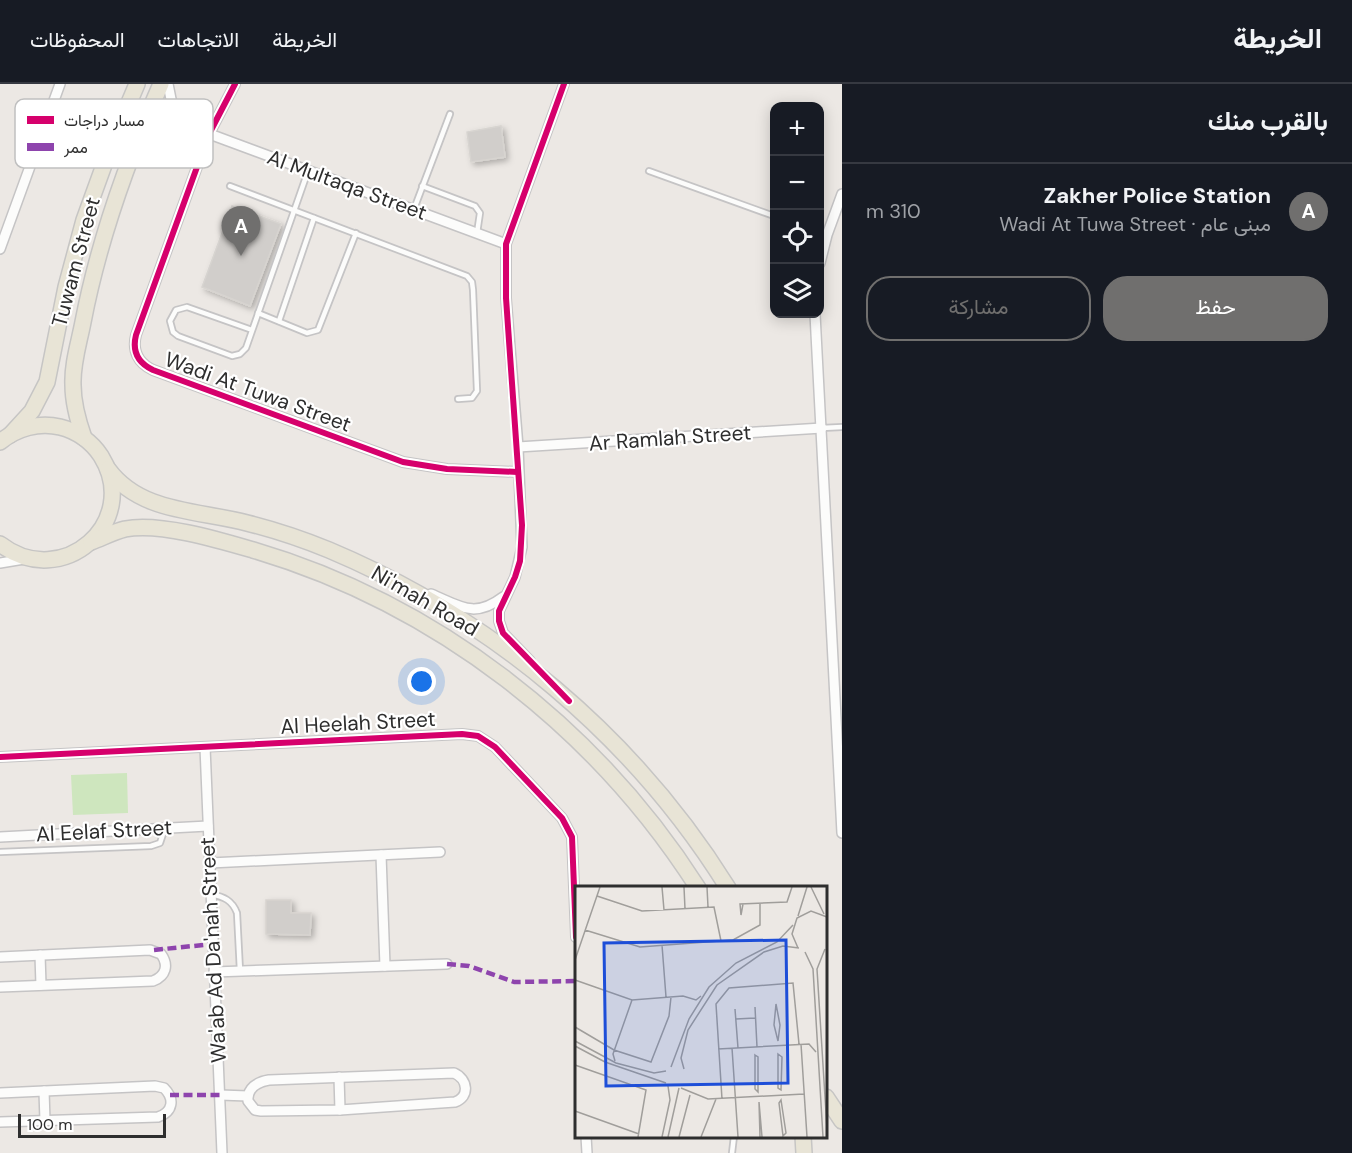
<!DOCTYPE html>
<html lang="ar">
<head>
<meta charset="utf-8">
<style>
	:root { --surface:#171b24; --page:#242831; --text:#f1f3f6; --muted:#9ea1a6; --line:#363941; --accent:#706f6e }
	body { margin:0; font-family:"DM Sans",Vazirmatn,sans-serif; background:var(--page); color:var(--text); direction:rtl }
	.controls { position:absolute; right:18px; top:18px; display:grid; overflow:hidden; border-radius:12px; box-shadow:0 3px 15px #0003 }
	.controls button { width:54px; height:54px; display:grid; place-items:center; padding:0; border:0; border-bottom:2px solid var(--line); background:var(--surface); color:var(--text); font:30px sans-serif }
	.scale { position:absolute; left:18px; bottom:15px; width:148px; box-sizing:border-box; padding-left:6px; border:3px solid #2e2e2e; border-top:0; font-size:16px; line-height:21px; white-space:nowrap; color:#2e2e2e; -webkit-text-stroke:4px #fff; paint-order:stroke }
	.you { position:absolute; left:422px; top:598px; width:21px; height:21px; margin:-15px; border:4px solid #fff; border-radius:50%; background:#1a73e8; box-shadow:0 0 0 9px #1a73e833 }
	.badge { display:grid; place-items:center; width:39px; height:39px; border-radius:50%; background:var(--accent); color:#fff; font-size:20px; font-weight:700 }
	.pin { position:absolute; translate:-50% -50px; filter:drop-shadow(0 2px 3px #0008) }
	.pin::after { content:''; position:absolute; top:32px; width:21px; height:18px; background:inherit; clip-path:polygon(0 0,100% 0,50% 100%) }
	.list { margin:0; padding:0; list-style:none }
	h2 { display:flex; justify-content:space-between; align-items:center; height:78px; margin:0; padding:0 24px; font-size:26px }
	h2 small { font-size:20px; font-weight:400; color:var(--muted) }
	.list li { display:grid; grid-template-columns:39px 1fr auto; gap:18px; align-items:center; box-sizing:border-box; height:96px; padding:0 24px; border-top:2px solid var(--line) }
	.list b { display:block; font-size:22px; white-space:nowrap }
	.list p { margin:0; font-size:20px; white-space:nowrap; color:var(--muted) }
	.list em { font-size:20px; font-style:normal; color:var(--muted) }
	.actions { display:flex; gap:12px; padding:18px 24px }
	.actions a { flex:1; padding:14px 0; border:2px solid var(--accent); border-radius:24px; text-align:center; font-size:21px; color:var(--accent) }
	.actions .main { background:var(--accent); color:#fff }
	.icon { flex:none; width:33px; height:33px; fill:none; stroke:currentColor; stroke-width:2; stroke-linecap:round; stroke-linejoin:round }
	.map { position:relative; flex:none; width:842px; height:1069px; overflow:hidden; direction:ltr }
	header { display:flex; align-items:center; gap:36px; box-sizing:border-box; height:84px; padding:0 30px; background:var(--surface); border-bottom:2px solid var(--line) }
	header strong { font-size:28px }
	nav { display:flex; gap:33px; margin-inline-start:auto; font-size:21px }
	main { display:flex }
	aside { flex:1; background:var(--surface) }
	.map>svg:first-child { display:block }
	.green { fill:#cee6be }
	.building { fill:#d1cecb; stroke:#d7d4d0; stroke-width:1.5; filter:url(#shadow) }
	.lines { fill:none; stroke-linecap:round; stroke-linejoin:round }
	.lane-casing { stroke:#c5c4c5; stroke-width:8 }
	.street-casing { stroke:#c5c4c5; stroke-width:12 }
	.primary-casing { stroke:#c6c5c4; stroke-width:18 }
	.lane { stroke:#fcfcfb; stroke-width:4.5 }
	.street { stroke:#fcfcfb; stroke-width:9 }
	.primary { stroke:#e8e4d6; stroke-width:15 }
	.quiet { stroke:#8e44ad; stroke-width:4.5; stroke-dasharray:9 4.5; stroke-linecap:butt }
	.cycleway-casing { stroke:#fff; stroke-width:10 }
	.cycleway { stroke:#d6006c; stroke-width:6 }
	.labels { text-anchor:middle; stroke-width:4.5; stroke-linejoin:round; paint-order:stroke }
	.street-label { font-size:21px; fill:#2e2e2e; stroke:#fff }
	.inset-road { fill:none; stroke:#a09e9b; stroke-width:1.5 }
	.view { fill:#1d4ed8; fill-opacity:0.15; stroke:#1d4ed8; stroke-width:3 }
	.inset-edge { fill:none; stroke:#2e2e2e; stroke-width:3 }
	.key { fill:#fff; stroke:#c0c0c0; stroke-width:1.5 }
	.key-label { font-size:16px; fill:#2e2e2e }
</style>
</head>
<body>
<header>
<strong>الخريطة</strong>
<nav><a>الخريطة</a><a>الاتجاهات</a><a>المحفوظات</a></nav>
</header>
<main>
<aside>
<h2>بالقرب منك<small></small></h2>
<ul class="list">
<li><span class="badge">A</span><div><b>Zakher Police Station</b><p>مبنى عام · Wadi At Tuwa Street</p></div><em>310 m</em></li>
</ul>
<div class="actions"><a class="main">حفظ</a><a>مشاركة</a></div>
</aside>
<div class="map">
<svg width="842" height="1069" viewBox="0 0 842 1069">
	<defs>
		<filter id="shadow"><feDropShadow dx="3" dy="3" stdDeviation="3" flood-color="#0004"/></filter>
	</defs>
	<rect width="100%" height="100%" fill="#ece8e4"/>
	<polygon class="green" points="127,689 128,729 73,731 71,691"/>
	<g class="building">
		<polygon points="501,42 505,73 471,78 467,48"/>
		<polygon points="232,122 281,140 250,222 202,203"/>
		<polygon points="266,816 291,816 291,829 311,829 310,851 266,850"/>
	</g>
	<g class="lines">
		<g class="lane-casing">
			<g id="lane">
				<polyline points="649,87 774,132"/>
				<polyline points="230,102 467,192 472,198 473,206 477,307 472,314 458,315"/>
				<polyline points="422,102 475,122 480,129 477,149"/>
				<polyline points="414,125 450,30"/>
				<polyline points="258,229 307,249 318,246 356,149"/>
				<polyline points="279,237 314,134"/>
				<polyline points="252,246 187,223 176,226 170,237 173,248 178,252 232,272 240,270 246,264 308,87"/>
				<polyline points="822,344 842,343"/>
				<polyline points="0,768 151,762 160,759 165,744"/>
				<path d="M211,810C224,813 232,816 237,829L240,887"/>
				<polyline points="732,1069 734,1052"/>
			</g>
		</g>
		<g class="street-casing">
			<g id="street">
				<polyline points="168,0 172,20 188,42"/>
				<path d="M235,0L209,50L136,251C132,267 138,279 153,286L403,378L447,385L518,388"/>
				<polyline points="139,57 163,44 188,42 506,160"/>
				<polyline points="0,165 60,0"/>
				<polyline points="820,179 827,151 842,110"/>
				<polyline points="815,230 842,749"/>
				<polyline points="518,363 822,344"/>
				<polyline points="0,479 24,475"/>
				<path d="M431,510C460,522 474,535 503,513"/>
				<polyline points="530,577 503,549 499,537 499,527 515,493 522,463 518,363 506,214 506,160 564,0"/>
				<polyline points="205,663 222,1069"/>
				<polyline points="0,673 462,650 478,652 495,663 562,734 572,753 576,853"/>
				<polyline points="0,753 208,742"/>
				<polyline points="381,771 385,882"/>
				<polyline points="210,779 440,768"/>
				<polyline points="40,871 41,901"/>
				<path d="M0,873L150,866L161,870C169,881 166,892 153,897L0,903"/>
				<polyline points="214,888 447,880"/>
				<path d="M454,989C468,995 470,1013 455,1018L340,1026L261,1027L255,1026L248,1017C247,1004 257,998 269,996Z"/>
				<polyline points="339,993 340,1026"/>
				<polyline points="44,1007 45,1037"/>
				<path d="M0,1009L155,1002L164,1004C175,1015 173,1028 158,1033L0,1038"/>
				<polyline points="220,1011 248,1012"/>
				<polyline points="586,1052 587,1069"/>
			</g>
		</g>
		<g class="primary-casing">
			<g id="primary">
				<polyline points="10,351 32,327 47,298 66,203 84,136 112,59 137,0"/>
				<path d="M84,354C78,337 73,320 73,301C72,280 79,259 83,238C99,155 127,77 161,0"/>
				<path d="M0,358C17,344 39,338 60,343C77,347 92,358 101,372C142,438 62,508 0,460"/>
				<path d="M108,385C140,429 198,426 247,439C275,446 302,455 329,466C493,535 634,653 728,804"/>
				<path d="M91,458C102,454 113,448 125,445C159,438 219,456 253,466C436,520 595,643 698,804"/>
				<polyline points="826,1013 842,1037"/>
				<polyline points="803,1052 804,1069"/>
			</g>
		</g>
		<use href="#lane" class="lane"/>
		<use href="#street" class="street"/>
		<use href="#primary" class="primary"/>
		<g class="quiet">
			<polyline points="154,866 213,860"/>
			<polyline points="447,880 469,882 514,898 576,897"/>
			<polyline points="170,1011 220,1011"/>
		</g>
		<g class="cycleway-casing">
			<g id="cycleway">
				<path d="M235,0L209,50L136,251C132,267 138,279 153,286L403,378L447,385L518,388"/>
				<polyline points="564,0 506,160 506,214 522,441 520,477 515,493 499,527 499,537 503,549 569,617"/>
				<polyline points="0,673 462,650 478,652 495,663 562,734 572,753 576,853"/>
			</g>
		</g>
		<use href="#cycleway" class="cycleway"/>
	</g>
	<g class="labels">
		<g class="street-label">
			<text transform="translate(347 101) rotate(20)" y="7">Al Multaqa Street</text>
			<text transform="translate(76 178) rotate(-75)" y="7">Tuwam Street</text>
			<text transform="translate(258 308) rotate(20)" y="7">Wadi At Tuwa Street</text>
			<text transform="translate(670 354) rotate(-4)" y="7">Ar Ramlah Street</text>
			<text transform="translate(425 517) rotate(30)" y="7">Ni'mah Road</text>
			<text transform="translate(358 639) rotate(-3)" y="7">Al Heelah Street</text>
			<text transform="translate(104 747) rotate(-3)" y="7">Al Eelaf Street</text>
			<text transform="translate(213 866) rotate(-93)" y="7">Wa'ab Ad Da'nah Street</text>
		</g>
	</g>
	<g transform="translate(575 802)">
		<rect width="252" height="252" fill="#ece8e4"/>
		<path class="inset-road" d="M87,1L89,24M109,1L110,23M132,1L133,21M236,1L249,28M22,10L67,25L139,21L146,55M168,18L166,29L165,18L212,16L217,1M223,30L232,1M10,44L65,61L158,54L185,39V18M87,59L91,111M223,62L217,48L222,32L236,25L252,31M250,63L242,83L252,243M230,66L238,83L248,251M0,74L25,1M0,94L57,114L108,110L121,114L126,110M201,118L205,139L203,155L199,139ZM180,121L182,161M160,123L163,162M161,133L180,132M0,141L39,164L76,176L94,130L96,111M0,155L41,177L79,187L91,185M226,158L232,251M0,160L30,176L91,197M157,162L163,251M143,163L234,158L241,166M203,168L207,171L206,204L203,202ZM180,169L183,171V206L180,203ZM40,175L38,168L57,114M0,179L71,204L63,251M96,181L114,133L134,101L161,77L202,56L218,39M109,183L106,172L113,144L142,99L189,66L208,60L224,62M106,202L133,213L229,208M147,213L141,118L154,102L218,97L224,158M206,214L211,247L208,250L204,217ZM0,225L64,248M87,251L95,214L93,200M93,251L104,202M104,251L115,209M126,251L141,213M185,251L184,216L187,251"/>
		<path class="view" d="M211,54L213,197L31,200L29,57Z"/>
		<rect width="252" height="252" class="inset-edge"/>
	</g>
	<rect x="15" y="15" width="198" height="69" rx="9" class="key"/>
	<rect x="27" y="32" width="27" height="8" fill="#d6006c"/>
	<rect x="27" y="59" width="27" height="8" fill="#8e44ad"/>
	<g class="key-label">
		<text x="64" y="42">مسار دراجات</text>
		<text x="64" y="69">ممر</text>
	</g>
</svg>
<div class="controls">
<button>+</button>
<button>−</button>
<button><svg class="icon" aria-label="locate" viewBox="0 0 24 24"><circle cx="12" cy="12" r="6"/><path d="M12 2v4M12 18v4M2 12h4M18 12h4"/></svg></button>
<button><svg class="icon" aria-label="layers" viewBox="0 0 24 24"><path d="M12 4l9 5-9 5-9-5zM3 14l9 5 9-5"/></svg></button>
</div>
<div class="scale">100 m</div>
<div class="you"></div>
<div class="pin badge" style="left:241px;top:172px">A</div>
</div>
</main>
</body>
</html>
